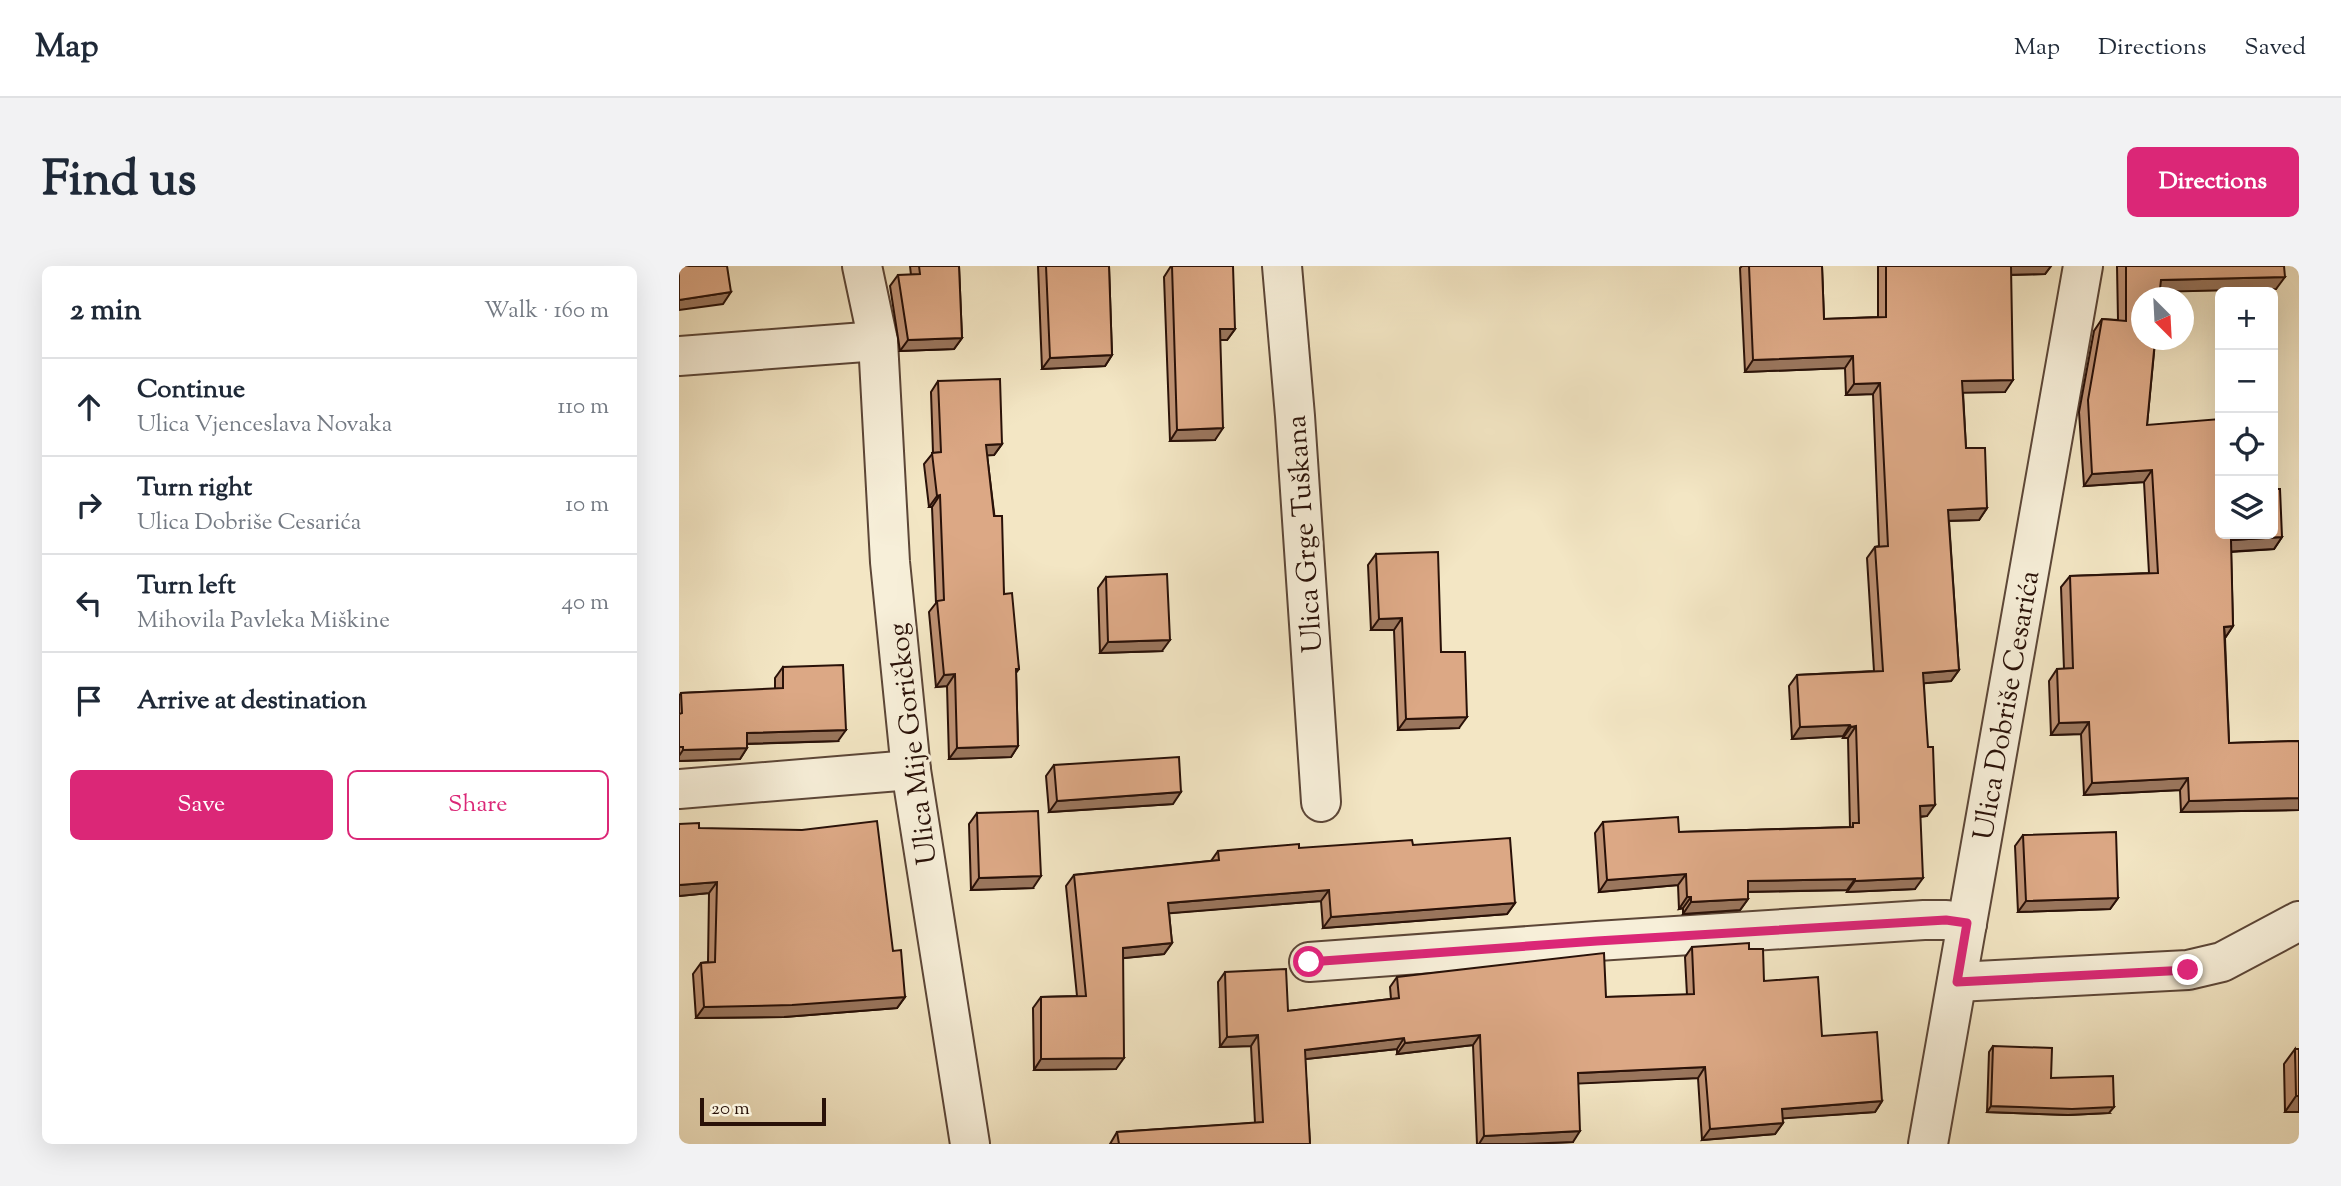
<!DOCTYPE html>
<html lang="en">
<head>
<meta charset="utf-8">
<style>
	:root { --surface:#fff; --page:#f2f2f3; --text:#1f2937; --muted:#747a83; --line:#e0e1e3; --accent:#db2777 }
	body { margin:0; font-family:"Sorts Mill Goudy",serif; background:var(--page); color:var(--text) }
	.controls { position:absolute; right:21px; top:21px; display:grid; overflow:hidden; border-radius:10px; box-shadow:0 7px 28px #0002 }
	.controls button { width:63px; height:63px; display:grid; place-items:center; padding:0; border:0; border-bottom:2px solid var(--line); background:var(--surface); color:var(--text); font:35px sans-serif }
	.compass { position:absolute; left:1452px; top:21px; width:63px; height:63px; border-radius:50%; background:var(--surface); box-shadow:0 7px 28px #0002; rotate:156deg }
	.scale { position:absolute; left:21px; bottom:18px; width:126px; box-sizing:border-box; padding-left:7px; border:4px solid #291108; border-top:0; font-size:19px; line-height:24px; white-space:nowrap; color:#291108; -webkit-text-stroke:5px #f7efd9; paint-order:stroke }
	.stop { position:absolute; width:21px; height:21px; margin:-16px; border:5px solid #db2777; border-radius:50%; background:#fff }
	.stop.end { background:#db2777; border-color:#fff; box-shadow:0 2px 7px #0008 }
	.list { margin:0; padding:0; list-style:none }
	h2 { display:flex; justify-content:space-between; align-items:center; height:91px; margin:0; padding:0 28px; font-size:30px }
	h2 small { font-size:23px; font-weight:400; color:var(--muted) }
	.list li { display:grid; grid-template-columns:46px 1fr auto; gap:21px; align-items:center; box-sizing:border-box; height:98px; padding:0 28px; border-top:2px solid var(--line) }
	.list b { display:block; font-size:26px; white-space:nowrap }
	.list p { margin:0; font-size:23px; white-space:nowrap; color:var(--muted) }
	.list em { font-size:23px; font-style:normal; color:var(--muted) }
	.actions { display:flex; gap:14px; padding:21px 28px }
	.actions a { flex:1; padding:16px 0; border:2px solid var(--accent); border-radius:10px; text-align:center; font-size:24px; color:var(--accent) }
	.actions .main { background:var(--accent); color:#fff }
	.icon { flex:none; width:38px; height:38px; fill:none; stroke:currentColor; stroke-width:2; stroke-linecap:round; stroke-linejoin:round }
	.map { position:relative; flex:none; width:1620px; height:878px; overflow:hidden; border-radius:10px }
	header { display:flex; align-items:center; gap:42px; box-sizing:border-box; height:98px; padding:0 35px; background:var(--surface); border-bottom:2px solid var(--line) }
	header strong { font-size:33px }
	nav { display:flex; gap:38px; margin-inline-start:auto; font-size:24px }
	.intro { display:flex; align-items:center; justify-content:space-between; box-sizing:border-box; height:168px; padding:0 42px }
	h1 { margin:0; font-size:49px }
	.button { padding:18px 32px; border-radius:10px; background:var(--accent); color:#fff; font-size:24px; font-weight:700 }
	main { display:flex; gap:42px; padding:0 42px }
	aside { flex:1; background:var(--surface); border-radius:10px; box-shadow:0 7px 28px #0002 }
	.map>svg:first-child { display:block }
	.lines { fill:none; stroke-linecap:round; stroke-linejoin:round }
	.street-casing { stroke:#5c4637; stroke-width:42 }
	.street { stroke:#f7efd9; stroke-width:38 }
	.wall { fill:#bd9072; stroke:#291108; stroke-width:2 }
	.shaded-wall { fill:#9a765d; stroke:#291108; stroke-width:2 }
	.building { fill:#dca885; stroke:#291108; stroke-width:2 }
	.route { stroke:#db2777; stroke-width:9 }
	.labels { text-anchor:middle; stroke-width:6; stroke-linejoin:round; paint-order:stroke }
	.street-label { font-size:28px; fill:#291108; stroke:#f7efd9 }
</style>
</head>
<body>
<header>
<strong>Map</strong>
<nav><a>Map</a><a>Directions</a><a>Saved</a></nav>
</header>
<div class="intro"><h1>Find us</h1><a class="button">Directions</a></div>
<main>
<aside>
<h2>2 min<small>Walk · 160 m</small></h2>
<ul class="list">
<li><svg class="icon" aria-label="ahead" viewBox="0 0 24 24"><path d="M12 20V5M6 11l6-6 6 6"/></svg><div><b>Continue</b><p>Ulica Vjenceslava Novaka</p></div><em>110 m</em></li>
<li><svg class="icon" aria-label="right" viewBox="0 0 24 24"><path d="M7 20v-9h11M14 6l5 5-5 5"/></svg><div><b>Turn right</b><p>Ulica Dobriše Cesarića</p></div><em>10 m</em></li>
<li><svg class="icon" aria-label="left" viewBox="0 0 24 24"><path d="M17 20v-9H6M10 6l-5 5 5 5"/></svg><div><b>Turn left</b><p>Mihovila Pavleka Miškine</p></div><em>40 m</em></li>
<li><svg class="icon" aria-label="arrive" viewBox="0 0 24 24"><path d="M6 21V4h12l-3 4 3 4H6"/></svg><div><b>Arrive at destination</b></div></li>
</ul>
<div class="actions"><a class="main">Save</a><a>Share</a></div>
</aside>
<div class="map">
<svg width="1620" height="878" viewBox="0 0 1620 878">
	<rect width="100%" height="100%" fill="#f3e6c4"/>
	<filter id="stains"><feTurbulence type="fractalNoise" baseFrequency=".00286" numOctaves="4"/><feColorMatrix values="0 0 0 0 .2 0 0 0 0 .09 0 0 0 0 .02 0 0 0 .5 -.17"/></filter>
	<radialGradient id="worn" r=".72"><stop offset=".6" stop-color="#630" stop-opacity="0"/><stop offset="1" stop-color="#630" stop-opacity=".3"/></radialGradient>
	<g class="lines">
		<g class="street-casing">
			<g id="street">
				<polyline points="183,0 199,75 211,296 232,504 291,878"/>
				<polyline points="603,0 616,150 642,536"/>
				<polyline points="0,90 199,75"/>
				<polyline points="0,523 232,504"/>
				<polyline points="630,696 918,675 1245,654 1267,654 1288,658"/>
				<polyline points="1278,716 1509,704 1543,696 1620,655"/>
				<polyline points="1249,878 1404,0"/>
			</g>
		</g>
		<use href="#street" class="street"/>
	</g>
	<g class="wall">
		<polygon points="231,0 280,0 283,72 275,83 221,85 211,20 219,9 232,9"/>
		<polygon points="359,0 430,0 433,89 426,100 363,103"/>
		<polygon points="492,0 556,63 548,74 541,74 536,174 491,175 485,11"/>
		<polygon points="1063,0 1143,0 1145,53 1199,51 1199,0 1372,0 1366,8 1332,9 1326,126 1284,126 1287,182 1308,242 1300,254 1270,255 1280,404 1272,415 1245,417 1248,550 1241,551 1236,623 1168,626 1168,624 1069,626 1069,633 1061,644 1004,648 1004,642 1000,643 999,619 920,626 916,567 924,556 1000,566 1171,561 1169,472 1164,472 1164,470 1113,473 1110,420 1118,409 1195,405 1188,292 1196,281 1200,280 1194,128 1167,129 1166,102 1066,106 1061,2"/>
		<polygon points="1438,0 1605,0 1597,23 1481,25 1468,159 1603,271 1595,283 1552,286 1554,360 1546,372 1550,477 1620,475 1620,544 1502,546 1501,524 1405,529 1402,468 1372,469 1370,415 1378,403 1385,403 1382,321 1391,310 1470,307 1465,216 1405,220 1400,146 1415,65 1423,53 1439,54"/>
		<polygon points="259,115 323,178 315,189 308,189 325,328 340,403 337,407 339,480 332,491 270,493 268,420 257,421 250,346 257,337 253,241 250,241 245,198 254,187 252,126"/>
		<polygon points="697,288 762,386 780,462 719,464 715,364 692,364 689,299"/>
		<polygon points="427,311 483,385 421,387 419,322"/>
		<polygon points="104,401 159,475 68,478 68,482 61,493 0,495 0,430 2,427 96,423 96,412"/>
		<polygon points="375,499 494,538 370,546 367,510"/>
		<polygon points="298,547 354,622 292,624 290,558"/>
		<polygon points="0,558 20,562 214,685 226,731 218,742 105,751 17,752 14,708 22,697 29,696 30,627 0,630"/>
		<polygon points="1344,569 1439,632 1431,643 1339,646 1336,580"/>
		<polygon points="734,579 836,637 828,648 644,662 642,635 490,647 493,677 485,688 444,692 437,803 355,804 354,742 362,731 398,730 387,620 395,609 532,595 539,585"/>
		<polygon points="1013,681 1070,683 1085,715 1143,770 1203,835 1196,846 1103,852 1104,857 1096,868 1023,874 1019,812 899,817 894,876 845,878 798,878 794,779 718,788 718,783 626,793 631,878 431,878 438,866 576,857 572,780 541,781 539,716 546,706 609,745 712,733 711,721 718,711 927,731 1008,729 1006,691"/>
		<polygon points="1314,780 1372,812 1430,847 1389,849 1308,846 1310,786"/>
		<polygon points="1616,783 1620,846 1606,846 1605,798"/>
	</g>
	<g class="shaded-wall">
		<polygon points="1331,0 1372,0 1366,8 1324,9"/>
		<polygon points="1606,11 1597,23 1474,26 1482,14"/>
		<polygon points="52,26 44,38 0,44 0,34"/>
		<polygon points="541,63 556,63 548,74 533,74"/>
		<polygon points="283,72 275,83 221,85 229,74"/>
		<polygon points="433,89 426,100 363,103 371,92"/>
		<polygon points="1174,90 1166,102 1066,106 1074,94"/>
		<polygon points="1334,114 1326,126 1275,127 1283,115"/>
		<polygon points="1201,117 1194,128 1167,129 1175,118"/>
		<polygon points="544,162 536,174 491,175 498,164"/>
		<polygon points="323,178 315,189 299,190 307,179"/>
		<polygon points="1473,204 1465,216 1405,220 1413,208"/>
		<polygon points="261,229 253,241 250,241 258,230"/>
		<polygon points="1308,242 1300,254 1261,255 1269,244"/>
		<polygon points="1603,271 1595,283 1544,286 1552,274"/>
		<polygon points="723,352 715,364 692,364 700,353"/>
		<polygon points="1554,360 1546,372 1545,361"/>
		<polygon points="491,374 483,385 421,387 429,376"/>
		<polygon points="1280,404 1272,415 1236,418 1244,407"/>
		<polygon points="276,408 268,420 257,421 265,409"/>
		<polygon points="788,451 780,462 719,464 727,453"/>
		<polygon points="1410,456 1402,468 1372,469 1380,457"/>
		<polygon points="1171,459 1164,470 1113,473 1121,461"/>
		<polygon points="1177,460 1169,472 1164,472 1172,461"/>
		<polygon points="167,464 159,475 60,478 68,467"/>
		<polygon points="339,480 332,491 270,493 278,482"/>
		<polygon points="68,482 61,493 0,495 0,490 4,484"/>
		<polygon points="1509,512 1501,524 1405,529 1413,517"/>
		<polygon points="502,526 494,538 370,546 378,535"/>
		<polygon points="1620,532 1620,544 1502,546 1510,535"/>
		<polygon points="1256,539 1248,550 1233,551 1241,540"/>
		<polygon points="1007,608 999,619 920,626 928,614"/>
		<polygon points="362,610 354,622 292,624 300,612"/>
		<polygon points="1244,612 1236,623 1168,626 1176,615"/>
		<polygon points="1176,613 1168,624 1061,626 1069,615"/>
		<polygon points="38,616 30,627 0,630 0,619"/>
		<polygon points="650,624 642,635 481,648 489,637"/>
		<polygon points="1008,631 1012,631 1004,642 1000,643"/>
		<polygon points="1439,632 1431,643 1339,646 1347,635"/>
		<polygon points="1069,633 1061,644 1004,648 1012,636"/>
		<polygon points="836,637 828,648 644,662 652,651"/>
		<polygon points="493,677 485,688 436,693 444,682"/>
		<polygon points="226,731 218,742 105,751 17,752 25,741"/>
		<polygon points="579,769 572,780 541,781 548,771"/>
		<polygon points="801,769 794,779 718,788 726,777"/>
		<polygon points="725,772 718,783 618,794 626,784"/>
		<polygon points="445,792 437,803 355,804 362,793"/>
		<polygon points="1026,801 1019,812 891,818 899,807"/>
		<polygon points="1617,830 1620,830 1620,846 1606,846"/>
		<polygon points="1203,835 1196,846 1095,853 1103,843"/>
		<polygon points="1312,840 1435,841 1430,847 1389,849 1308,846"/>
		<polygon points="1104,857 1096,868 1023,874 1031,863"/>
		<polygon points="901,865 894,876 845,878 800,878 805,870"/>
	</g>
	<g class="building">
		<polygon points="0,0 48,0 52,26 0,34"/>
		<polygon points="240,0 280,0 283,72 229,74 219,9 241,8"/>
		<polygon points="367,0 430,0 433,89 371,92"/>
		<polygon points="493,0 554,0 556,63 541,63 544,162 498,164"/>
		<polygon points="1070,0 1143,0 1145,53 1207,51 1207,0 1332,0 1334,114 1283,115 1287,182 1306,182 1308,242 1269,244 1280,404 1244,407 1249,481 1254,481 1256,539 1241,540 1244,612 1176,615 1176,613 1069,615 1069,633 1012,636 1012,631 1008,631 1007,608 928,614 924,556 999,551 1000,566 1174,561 1174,557 1180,557 1177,460 1172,461 1171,459 1121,461 1118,409 1204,405 1196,281 1209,280 1201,117 1175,118 1174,90 1074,94"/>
		<polygon points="1447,0 1605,0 1606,11 1482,14 1480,32 1462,32 1462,74 1476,74 1468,159 1541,153 1541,268 1594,268 1594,223 1601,223 1603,271 1552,274 1554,360 1545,361 1550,477 1620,475 1620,532 1510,535 1509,512 1413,517 1410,456 1380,457 1378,403 1394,402 1391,310 1479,307 1473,204 1413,208 1409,134 1423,53 1447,55"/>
		<polygon points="321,113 323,178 307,179 315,250 323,250 325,328 333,327 340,403 337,403 339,480 278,482 276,408 265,409 258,335 265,334 261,229 258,230 253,187 262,186 259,115"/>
		<polygon points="759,286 762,386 786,386 788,451 727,453 723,352 700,353 697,288"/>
		<polygon points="488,308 491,374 429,376 427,311"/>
		<polygon points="164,399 167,464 68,467 68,482 4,484 4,481 0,481 0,448 3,447 2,427 104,422 104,401"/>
		<polygon points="500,491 502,526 378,535 375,499"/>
		<polygon points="359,545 362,610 300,612 298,547"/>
		<polygon points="198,555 214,685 222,684 226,731 113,739 25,741 22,697 36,696 38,616 0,619 0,558 20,557 20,562 123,564"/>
		<polygon points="1437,566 1439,632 1347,635 1344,569"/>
		<polygon points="831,572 836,637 652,651 650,624 489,637 493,677 444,682 445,792 362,793 362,731 407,730 395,609 540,594 539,585 620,578 620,582 733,574 734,579"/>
		<polygon points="1070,677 1070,683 1084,683 1085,715 1139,711 1143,770 1198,766 1203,835 1103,843 1104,857 1031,863 1026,801 899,807 901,865 805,870 801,769 726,777 725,772 626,784 631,878 440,878 438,866 584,856 579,769 548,771 546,706 607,703 609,745 720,732 718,711 925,687 927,731 1015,728 1013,681"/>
		<polygon points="1314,780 1373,782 1372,812 1434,810 1435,841 1393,843 1312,840"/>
		<polygon points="1616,783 1620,783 1620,830 1617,830"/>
	</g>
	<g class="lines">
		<polyline class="route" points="630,696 918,675 1267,654 1288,657 1278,716 1509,704"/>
	</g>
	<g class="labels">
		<g class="street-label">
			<text transform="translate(624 268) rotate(-94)" y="10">Ulica Grge Tuškana</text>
			<text transform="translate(1326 439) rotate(-80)" y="10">Ulica Dobriše Cesarića</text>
			<text transform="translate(232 478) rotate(-97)" y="10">Ulica Mije Goričkog</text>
		</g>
	</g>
	<rect width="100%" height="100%" filter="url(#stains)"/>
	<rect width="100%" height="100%" fill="url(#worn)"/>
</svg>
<div class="controls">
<button>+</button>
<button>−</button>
<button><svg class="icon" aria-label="locate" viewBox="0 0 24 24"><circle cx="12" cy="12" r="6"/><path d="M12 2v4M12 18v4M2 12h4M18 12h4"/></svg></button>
<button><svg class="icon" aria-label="layers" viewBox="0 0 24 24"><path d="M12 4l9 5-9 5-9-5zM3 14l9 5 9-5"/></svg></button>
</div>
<svg class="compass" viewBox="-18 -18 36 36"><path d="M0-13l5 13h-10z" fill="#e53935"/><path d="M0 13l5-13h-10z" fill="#747a83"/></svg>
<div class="scale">20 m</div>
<div class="stop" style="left:630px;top:696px"></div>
<div class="stop end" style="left:1509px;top:704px"></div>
</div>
</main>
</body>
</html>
